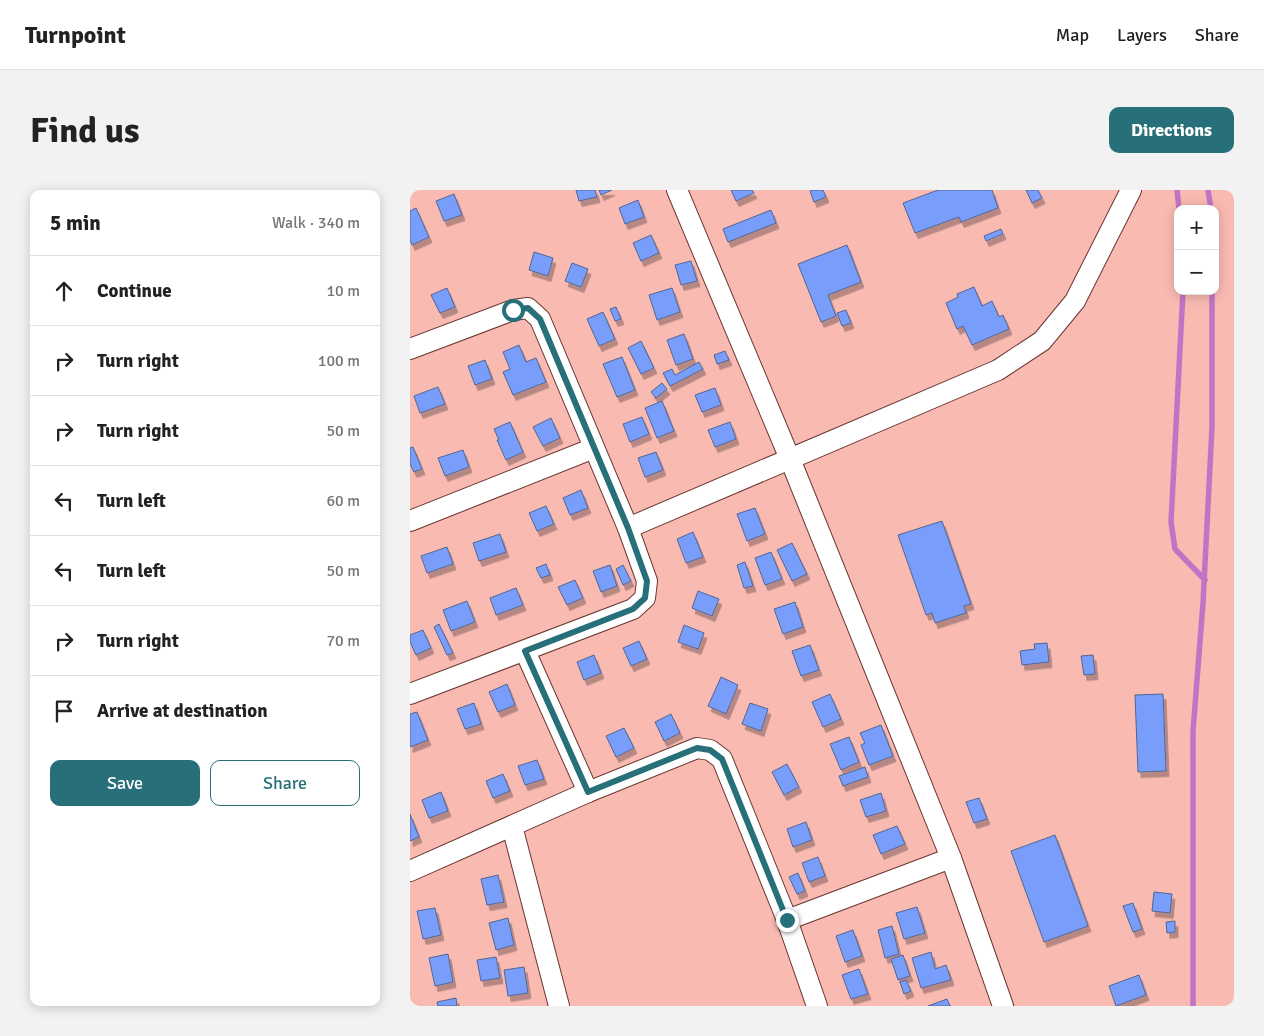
<!DOCTYPE html>
<html lang="en">
<head>
<meta charset="utf-8">
<style>
	:root { --surface:#fff; --page:#f2f2f2; --text:#222; --muted:#767676; --line:#e0e0e0; --accent:#277079 }
	body { margin:0; font-family:Signika,sans-serif; background:var(--page); color:var(--text) }
	.controls { position:absolute; right:15px; top:15px; display:grid; overflow:hidden; border-radius:10px; box-shadow:0 2px 12px #0003 }
	.controls button { width:45px; height:45px; display:grid; place-items:center; padding:0; border:0; border-bottom:1px solid var(--line); background:var(--surface); color:var(--text); font:25px sans-serif }
	.stop { position:absolute; width:15px; height:15px; margin:-11px; border:4px solid #277079; border-radius:50%; background:#fff }
	.stop.end { background:#277079; border-color:#fff; box-shadow:0 1px 5px #0008 }
	.list { margin:0; padding:0; list-style:none }
	h2 { display:flex; justify-content:space-between; align-items:center; height:65px; margin:0; padding:0 20px; font-size:21px }
	h2 small { font-size:16px; font-weight:400; color:var(--muted) }
	.list li { display:grid; grid-template-columns:32px 1fr auto; gap:15px; align-items:center; box-sizing:border-box; height:70px; padding:0 20px; border-top:1px solid var(--line) }
	.list b { display:block; font-size:19px; white-space:nowrap }
	.list em { font-size:16px; font-style:normal; color:var(--muted) }
	.actions { display:flex; gap:10px; padding:15px 20px }
	.actions a { flex:1; padding:11px 0; border:1px solid var(--accent); border-radius:10px; text-align:center; font-size:18px; color:var(--accent) }
	.actions .main { background:var(--accent); color:#fff }
	.icon { flex:none; width:28px; height:28px; fill:none; stroke:currentColor; stroke-width:2; stroke-linecap:round; stroke-linejoin:round }
	.map { position:relative; flex:none; width:824px; height:816px; overflow:hidden; border-radius:10px }
	header { display:flex; align-items:center; gap:30px; box-sizing:border-box; height:70px; padding:0 25px; background:var(--surface); border-bottom:1px solid var(--line) }
	header strong { font-size:24px }
	nav { display:flex; gap:28px; margin-inline-start:auto; font-size:18px }
	.intro { display:flex; align-items:center; justify-content:space-between; box-sizing:border-box; height:120px; padding:0 30px }
	h1 { margin:0; font-size:35px }
	.button { padding:12px 22px; border-radius:10px; background:var(--accent); color:#fff; font-size:18px; font-weight:700 }
	main { display:flex; gap:30px; padding:0 30px }
	aside { flex:1; background:var(--surface); border-radius:10px; box-shadow:0 2px 12px #0003 }
	.map>svg:first-child { display:block }
	.lines { fill:none; stroke-linecap:round; stroke-linejoin:round }
	.stream { stroke:#c274c4; stroke-width:5.5 }
	.building { fill:#789dfa; stroke:#526592; filter:url(#shadow) }
	.minor-casing { stroke:#693530; stroke-width:22 }
	.minor { stroke:#fff; stroke-width:20 }
	.route { stroke:#277079; stroke-width:6 }
</style>
</head>
<body>
<header>
<strong>Turnpoint</strong>
<nav><a>Map</a><a>Layers</a><a>Share</a></nav>
</header>
<div class="intro"><h1>Find us</h1><a class="button">Directions</a></div>
<main>
<aside>
<h2>5 min<small>Walk · 340 m</small></h2>
<ul class="list">
<li><svg class="icon" aria-label="ahead" viewBox="0 0 24 24"><path d="M12 20V5M6 11l6-6 6 6"/></svg><div><b>Continue</b></div><em>10 m</em></li>
<li><svg class="icon" aria-label="right" viewBox="0 0 24 24"><path d="M7 20v-9h11M14 6l5 5-5 5"/></svg><div><b>Turn right</b></div><em>100 m</em></li>
<li><svg class="icon" aria-label="right" viewBox="0 0 24 24"><path d="M7 20v-9h11M14 6l5 5-5 5"/></svg><div><b>Turn right</b></div><em>50 m</em></li>
<li><svg class="icon" aria-label="left" viewBox="0 0 24 24"><path d="M17 20v-9H6M10 6l-5 5 5 5"/></svg><div><b>Turn left</b></div><em>60 m</em></li>
<li><svg class="icon" aria-label="left" viewBox="0 0 24 24"><path d="M17 20v-9H6M10 6l-5 5 5 5"/></svg><div><b>Turn left</b></div><em>50 m</em></li>
<li><svg class="icon" aria-label="right" viewBox="0 0 24 24"><path d="M7 20v-9h11M14 6l5 5-5 5"/></svg><div><b>Turn right</b></div><em>70 m</em></li>
<li><svg class="icon" aria-label="arrive" viewBox="0 0 24 24"><path d="M6 21V4h12l-3 4 3 4H6"/></svg><div><b>Arrive at destination</b></div></li>
</ul>
<div class="actions"><a class="main">Save</a><a>Share</a></div>
</aside>
<div class="map">
<svg width="824" height="816" viewBox="0 0 824 816">
	<defs>
		<filter id="shadow"><feDropShadow dx="3" dy="5.5" stdDeviation="0" flood-color="#0004"/></filter>
	</defs>
	<rect width="100%" height="100%" fill="#f9bab2"/>
	<g class="lines">
		<g class="stream">
			<polyline points="767,0 769,19"/>
			<polyline points="798,0 801,19"/>
			<polyline points="773,101 761,332 765,359 795,390"/>
			<polyline points="783,816 783,541 793,413 802,237 802,101"/>
		</g>
	</g>
	<g class="building">
		<polygon points="166,0 185,0 187,7 169,11"/>
		<polygon points="189,0 202,0 191,5"/>
		<polygon points="321,0 342,0 344,3 326,11"/>
		<polygon points="403,0 413,0 416,7 404,12 400,1"/>
		<polygon points="528,0 582,0 588,18 551,32 549,27 505,43 493,13"/>
		<polygon points="616,0 628,0 632,8 622,13"/>
		<polygon points="44,4 52,25 34,31 26,11"/>
		<polygon points="228,10 234,27 215,34 209,18"/>
		<polygon points="6,18 19,47 2,55 0,50 0,21"/>
		<polygon points="361,20 366,33 318,52 313,39"/>
		<polygon points="591,39 593,44 576,51 574,46"/>
		<polygon points="241,45 249,63 231,71 223,53"/>
		<polygon points="437,55 451,92 418,105 426,126 411,132 388,74"/>
		<polygon points="124,62 143,68 138,86 119,80"/>
		<polygon points="281,71 287,91 271,95 265,75"/>
		<polygon points="162,73 178,79 171,97 155,91"/>
		<polygon points="564,97 572,116 582,111 589,127 593,125 599,139 562,155 553,136 547,139 536,113 548,107 547,104"/>
		<polygon points="37,98 45,117 30,123 21,105"/>
		<polygon points="262,98 270,122 247,130 239,105"/>
		<polygon points="206,117 211,129 205,131 200,119"/>
		<polygon points="436,120 441,133 432,136 427,123"/>
		<polygon points="193,122 205,149 189,156 177,129"/>
		<polygon points="274,144 283,169 266,175 257,150"/>
		<polygon points="231,151 244,178 231,184 218,158"/>
		<polygon points="109,155 116,172 126,168 136,192 103,205 93,182 100,179 93,162"/>
		<polygon points="315,161 319,170 307,174 304,165"/>
		<polygon points="212,167 225,200 207,207 193,174"/>
		<polygon points="75,170 82,189 65,195 58,176"/>
		<polygon points="289,172 293,179 260,196 253,183 262,179 265,185"/>
		<polygon points="252,193 257,199 246,208 241,202"/>
		<polygon points="28,197 35,214 10,223 4,206"/>
		<polygon points="305,198 311,215 292,222 285,205"/>
		<polygon points="252,211 264,241 247,248 235,218"/>
		<polygon points="232,227 239,244 220,252 213,234"/>
		<polygon points="141,228 150,248 133,256 123,237"/>
		<polygon points="100,232 113,262 96,270 87,250 89,250 84,239"/>
		<polygon points="320,232 326,249 305,257 298,240"/>
		<polygon points="3,257 12,279 4,282 0,274 0,258"/>
		<polygon points="53,260 59,277 35,286 28,268"/>
		<polygon points="246,262 253,280 235,287 228,268"/>
		<polygon points="171,300 178,318 160,325 153,308"/>
		<polygon points="136,316 144,334 127,341 119,323"/>
		<polygon points="345,318 355,344 337,351 327,324"/>
		<polygon points="532,331 561,414 554,416 556,423 525,433 522,423 516,425 488,345"/>
		<polygon points="283,342 293,367 276,373 267,349"/>
		<polygon points="90,344 96,362 69,371 63,353"/>
		<polygon points="382,353 397,384 382,391 367,360"/>
		<polygon points="37,357 43,374 17,383 11,366"/>
		<polygon points="361,362 372,389 355,395 345,368"/>
		<polygon points="335,372 343,396 334,398 327,375"/>
		<polygon points="136,374 140,385 131,388 126,378"/>
		<polygon points="200,375 207,396 191,402 183,381"/>
		<polygon points="213,375 221,391 213,395 206,379"/>
		<polygon points="165,390 173,408 157,415 148,397"/>
		<polygon points="106,398 113,415 86,425 80,408"/>
		<polygon points="288,401 309,409 302,426 282,418"/>
		<polygon points="57,411 65,432 41,441 33,420"/>
		<polygon points="385,412 393,437 373,444 364,419"/>
		<polygon points="29,434 43,463 37,465 24,437"/>
		<polygon points="274,435 294,443 288,459 268,452"/>
		<polygon points="13,440 21,458 6,465 0,452 0,445"/>
		<polygon points="229,451 237,469 221,476 213,458"/>
		<polygon points="637,453 639,472 612,475 610,461 625,459 624,454"/>
		<polygon points="400,455 409,480 391,486 382,461"/>
		<polygon points="184,465 191,483 174,490 167,472"/>
		<polygon points="683,465 685,484 674,485 671,466"/>
		<polygon points="311,487 328,495 316,524 298,516"/>
		<polygon points="97,494 105,515 88,522 79,502"/>
		<polygon points="420,504 431,529 413,537 402,512"/>
		<polygon points="753,504 756,581 728,582 725,505"/>
		<polygon points="64,513 71,534 55,539 47,519"/>
		<polygon points="340,513 358,519 351,541 332,534"/>
		<polygon points="7,522 18,550 0,557 0,524"/>
		<polygon points="261,524 270,543 254,551 245,532"/>
		<polygon points="471,535 483,566 459,575 451,555 455,553 450,543"/>
		<polygon points="214,538 224,558 206,567 196,546"/>
		<polygon points="439,547 449,572 431,580 420,554"/>
		<polygon points="127,570 134,589 115,595 108,576"/>
		<polygon points="377,574 389,597 374,605 362,582"/>
		<polygon points="455,577 458,587 433,596 429,586"/>
		<polygon points="93,584 100,601 83,608 76,591"/>
		<polygon points="31,602 38,621 19,628 12,610"/>
		<polygon points="471,603 476,621 456,627 450,610"/>
		<polygon points="569,608 577,629 564,633 556,612"/>
		<polygon points="0,624 9,647 0,651"/>
		<polygon points="396,632 402,650 383,657 377,639"/>
		<polygon points="487,636 495,654 471,664 463,645"/>
		<polygon points="645,645 678,736 634,752 601,661"/>
		<polygon points="408,667 415,686 399,692 392,673"/>
		<polygon points="388,683 395,701 387,704 379,687"/>
		<polygon points="88,685 94,712 77,715 71,689"/>
		<polygon points="744,702 762,704 760,723 742,721"/>
		<polygon points="723,713 732,739 723,742 713,716"/>
		<polygon points="507,717 515,743 494,749 486,723"/>
		<polygon points="25,718 31,745 13,749 7,721"/>
		<polygon points="98,728 104,755 86,760 79,733"/>
		<polygon points="765,731 765,742 757,743 756,732"/>
		<polygon points="482,736 489,764 475,768 468,740"/>
		<polygon points="443,740 452,766 435,772 426,746"/>
		<polygon points="521,762 525,779 536,775 541,790 511,798 502,768"/>
		<polygon points="38,764 43,792 25,796 19,768"/>
		<polygon points="493,765 500,786 488,790 481,769"/>
		<polygon points="86,767 90,788 71,791 67,770"/>
		<polygon points="114,777 118,803 98,806 94,780"/>
		<polygon points="449,779 458,804 441,809 432,785"/>
		<polygon points="729,785 736,805 706,816 699,796"/>
		<polygon points="496,790 501,801 494,804 490,792"/>
		<polygon points="46,808 47,816 28,816 27,812"/>
		<polygon points="537,809 540,816 518,816"/>
	</g>
	<g class="lines">
		<g class="minor-casing">
			<g id="minor">
				<polyline points="267,0 380,269 541,668 593,816"/>
				<polyline points="0,159 103,120 118,118 130,129 218,338 237,391 235,408 223,419 0,504"/>
				<polyline points="0,331 184,258"/>
				<polyline points="218,338 588,180 632,151 665,111 721,0"/>
				<polyline points="115,461 178,602"/>
				<polyline points="102,636 149,816"/>
				<polyline points="0,681 178,602 287,558 300,560 312,569 377,730 407,816"/>
				<polyline points="377,730 541,668"/>
			</g>
		</g>
		<use href="#minor" class="minor"/>
	</g>
	<g class="lines">
		<polyline class="route" points="103,120 118,118 130,129 218,338 237,391 235,408 223,419 115,461 178,602 287,558 300,560 312,569 377,730"/>
	</g>
</svg>
<div class="controls">
<button>+</button>
<button>−</button>
</div>
<div class="stop" style="left:103px;top:120px"></div>
<div class="stop end" style="left:377px;top:730px"></div>
</div>
</main>
</body>
</html>
